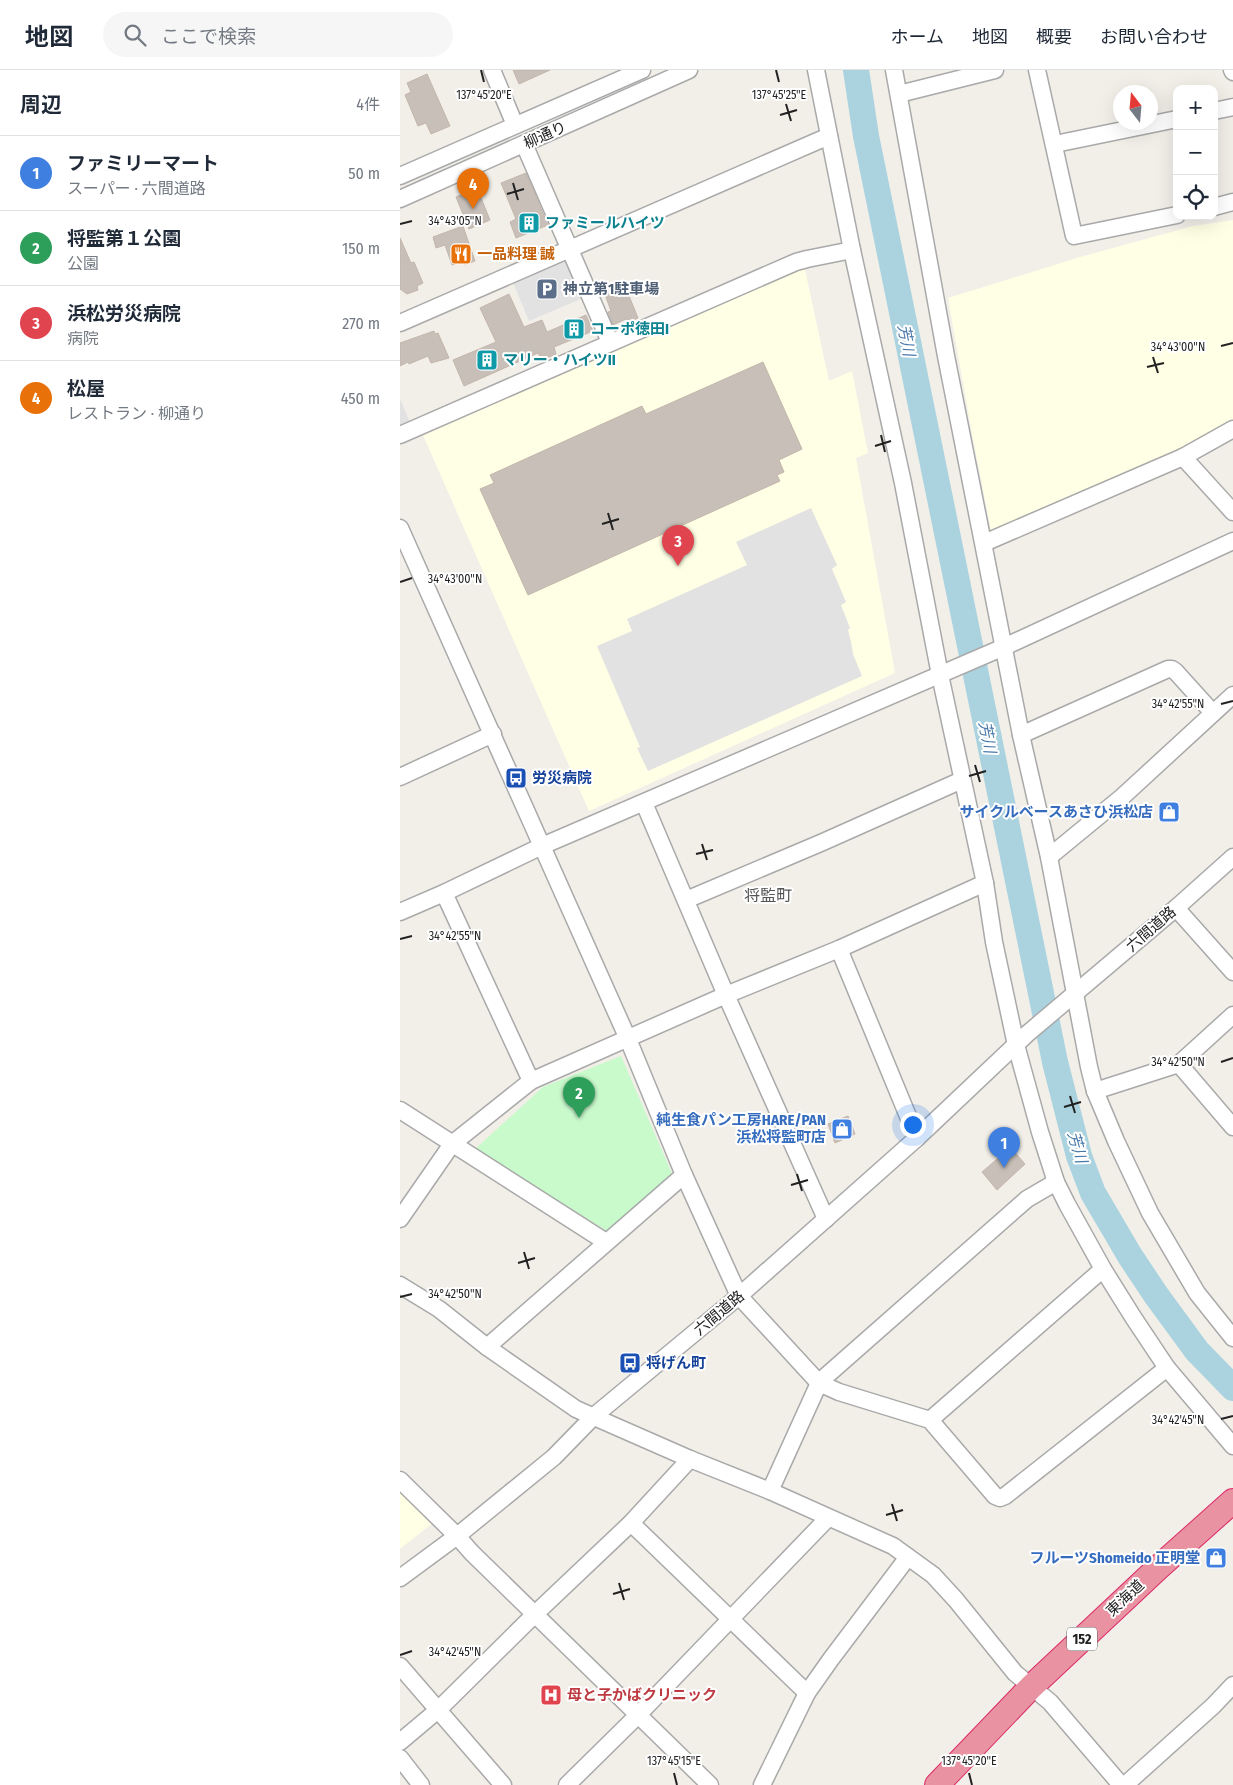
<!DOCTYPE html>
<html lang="ja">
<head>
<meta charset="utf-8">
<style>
	:root { --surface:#fff; --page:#f6f6f7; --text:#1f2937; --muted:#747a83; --line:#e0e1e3; --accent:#111827 }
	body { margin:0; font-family:"Fira Sans Condensed","Noto Sans JP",sans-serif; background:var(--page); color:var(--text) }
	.controls { position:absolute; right:15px; top:15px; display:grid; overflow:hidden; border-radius:10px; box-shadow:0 5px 20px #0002 }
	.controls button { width:45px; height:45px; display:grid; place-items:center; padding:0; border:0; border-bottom:1px solid var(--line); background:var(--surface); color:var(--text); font:25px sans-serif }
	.compass { position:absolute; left:713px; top:15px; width:45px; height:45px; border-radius:50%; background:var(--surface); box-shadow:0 5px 20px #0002; rotate:344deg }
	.you { position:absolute; left:512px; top:1054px; width:18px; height:18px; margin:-12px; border:4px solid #fff; border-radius:50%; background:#1a73e8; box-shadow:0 0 0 8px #1a73e833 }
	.badge { display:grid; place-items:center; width:32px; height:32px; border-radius:50%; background:var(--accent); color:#fff; font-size:16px; font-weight:700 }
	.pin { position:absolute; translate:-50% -41px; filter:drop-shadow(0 1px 2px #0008) }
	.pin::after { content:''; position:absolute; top:26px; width:18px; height:15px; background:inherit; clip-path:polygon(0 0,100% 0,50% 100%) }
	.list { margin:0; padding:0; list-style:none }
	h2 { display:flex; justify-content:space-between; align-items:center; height:65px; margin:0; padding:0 20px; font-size:21px }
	h2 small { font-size:16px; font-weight:400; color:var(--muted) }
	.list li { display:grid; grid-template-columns:32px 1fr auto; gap:15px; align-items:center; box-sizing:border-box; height:75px; padding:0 20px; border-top:1px solid var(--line) }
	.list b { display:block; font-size:19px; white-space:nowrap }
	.list p { margin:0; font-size:16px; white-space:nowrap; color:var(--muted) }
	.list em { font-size:16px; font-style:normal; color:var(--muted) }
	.icon { flex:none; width:28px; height:28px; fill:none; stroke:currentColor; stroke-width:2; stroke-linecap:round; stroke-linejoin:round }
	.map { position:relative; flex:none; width:833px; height:1715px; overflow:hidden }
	header { display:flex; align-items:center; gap:30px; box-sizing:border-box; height:70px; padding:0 25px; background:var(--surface); border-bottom:1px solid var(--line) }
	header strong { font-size:24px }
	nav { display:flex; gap:28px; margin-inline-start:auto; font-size:18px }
	.search { width:350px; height:45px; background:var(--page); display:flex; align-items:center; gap:12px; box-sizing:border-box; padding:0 18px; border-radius:28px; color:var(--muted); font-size:19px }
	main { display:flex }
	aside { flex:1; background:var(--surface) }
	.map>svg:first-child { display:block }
	.education { fill:#ffffe5 }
	.park { fill:#c8facc }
	.parking { fill:#e2e2e2 }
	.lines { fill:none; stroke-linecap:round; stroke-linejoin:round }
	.river { stroke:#aad3df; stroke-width:26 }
	.building { fill:#c7bfb8; stroke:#c4b6ab }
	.minor-casing { stroke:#a9a9a9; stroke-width:19 }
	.highway-casing { stroke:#dc2a67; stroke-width:26 }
	.minor { stroke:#fff; stroke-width:16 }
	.highway { stroke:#e892a2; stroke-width:24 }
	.ticks { fill:none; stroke:#222; stroke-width:2 }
	.labels { text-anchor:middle; stroke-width:4; stroke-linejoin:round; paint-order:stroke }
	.shield { fill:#fff; stroke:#646464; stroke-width:1 }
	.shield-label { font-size:14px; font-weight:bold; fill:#222 }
	.street-label { font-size:15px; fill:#222; stroke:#fff }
	.culture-label { font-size:15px; font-weight:bold; fill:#0d838f; stroke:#fff; text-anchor:start }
	.food-label { font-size:15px; font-weight:bold; fill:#c56008; stroke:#fff; text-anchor:start }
	.service-label { font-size:15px; font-weight:bold; fill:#4e5e75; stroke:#fff; text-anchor:start }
	.transit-label { font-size:15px; font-weight:bold; fill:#164399; stroke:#fff; text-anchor:start }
	.shop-label { font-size:15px; font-weight:bold; fill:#366cbe; stroke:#fff; text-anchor:end }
	.health-label { font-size:15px; font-weight:bold; fill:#be3a42; stroke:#fff; text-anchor:start }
	.water-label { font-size:16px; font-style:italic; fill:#4a7aab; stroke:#fff }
	.neighbourhood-label { font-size:16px; fill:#555; stroke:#fff }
	.ticks-label { font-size:12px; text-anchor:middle; fill:#222; stroke:#fff; stroke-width:4; stroke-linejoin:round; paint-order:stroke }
</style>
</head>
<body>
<header>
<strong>地図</strong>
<div class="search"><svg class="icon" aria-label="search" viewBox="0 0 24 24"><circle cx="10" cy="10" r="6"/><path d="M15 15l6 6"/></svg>ここで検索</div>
<nav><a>ホーム</a><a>地図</a><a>概要</a><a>お問い合わせ</a></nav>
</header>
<main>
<aside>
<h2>周辺<small>4件</small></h2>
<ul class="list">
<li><span class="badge" style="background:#3f7fe0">1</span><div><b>ファミリーマート</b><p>スーパー · 六間道路</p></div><em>50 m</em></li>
<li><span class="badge" style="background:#2e9e5b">2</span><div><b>将監第１公園</b><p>公園</p></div><em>150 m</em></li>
<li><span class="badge" style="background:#e0444e">3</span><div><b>浜松労災病院</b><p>病院</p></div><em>270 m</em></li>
<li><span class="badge" style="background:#e8710a">4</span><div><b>松屋</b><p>レストラン · 柳通り</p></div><em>450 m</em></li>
</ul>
</aside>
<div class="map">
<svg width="833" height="1715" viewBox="0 0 833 1715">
	<rect width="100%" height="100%" fill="#f2efe9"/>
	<g class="education">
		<polygon points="833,150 833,353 761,392 693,423 591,460 572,364 548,228 680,187 793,156"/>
		<polygon points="404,195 429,311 452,301 468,383 456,388 495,603 189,741 22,363"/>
		<polygon points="0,1419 34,1452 0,1479"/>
	</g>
	<polygon class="park" points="221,986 273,1106 207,1161 75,1079 143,1017"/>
	<g class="parking">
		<polygon points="162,189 167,191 183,228 129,251 112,210"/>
		<polygon points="0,329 11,354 0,359"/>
		<polygon points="411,438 437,495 432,499 446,532 441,535 450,558 448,560 451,572 453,584 462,606 248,701 237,678 240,677 197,576 232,561 227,549 347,495 336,472"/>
	</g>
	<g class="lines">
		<polyline class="river" points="456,0 466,66 655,992 679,1086 693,1123 730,1186 756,1225 797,1281 833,1318"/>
	</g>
	<g class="building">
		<polygon points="113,0 150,0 119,14"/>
		<polygon points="27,4 50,56 31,64 26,53 18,56 5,25 11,22 7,13"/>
		<polygon points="126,103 148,155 116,168 110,152 116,149 101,113"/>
		<polygon points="77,118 90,150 69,159 56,127"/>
		<polygon points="63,156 75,191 64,195 63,192 52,195 45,175 36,178 33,167"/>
		<polygon points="0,168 11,193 14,192 23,213 17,216 18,220 7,224 0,219"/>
		<polygon points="223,211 238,248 228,253 226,249 213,255 208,242 211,241 203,219"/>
		<polygon points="109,224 124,257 142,250 147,262 186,245 193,261 154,277 156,284 142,290 138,283 64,316 53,290 96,272 80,238"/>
		<polygon points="34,261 35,264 38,263 49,288 31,293 28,286 9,294 8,292 0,296 0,273"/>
		<polygon points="363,292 402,379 379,390 384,402 377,405 380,411 128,525 80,419 94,413 90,405 242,336 246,344"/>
		<polygon points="448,1046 455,1064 435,1073 428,1054"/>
		<polygon points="612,1079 625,1094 597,1120 582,1102 603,1084 605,1086"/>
	</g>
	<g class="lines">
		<g class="minor-casing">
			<g id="minor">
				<polyline points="92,0 115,55"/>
				<polyline points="416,0 452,180 503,413 540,605 585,813 594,872 616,975 640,1062 656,1112 667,1134 703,1199 733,1247 767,1298 833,1376"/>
				<polyline points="494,0 546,286 621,665 649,787 689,997 695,1021 716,1071 750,1143 797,1223 833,1268"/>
				<polyline points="637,0 674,166 777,145"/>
				<polyline points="832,0 833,2"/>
				<polyline points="499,24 595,0"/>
				<polyline points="814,41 833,37"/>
				<polyline points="124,74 210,272"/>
				<polyline points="655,74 777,49"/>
				<polyline points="0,106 242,0"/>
				<polyline points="0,129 289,0"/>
				<polyline points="814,137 833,132"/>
				<polyline points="0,253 429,66"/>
				<polyline points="0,365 396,192 407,189 452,180"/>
				<polyline points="783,387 833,442"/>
				<polyline points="0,458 228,969 284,1105 339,1226 419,1313 439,1322 530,1350 595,1426 600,1428 605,1426 767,1298"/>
				<polyline points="584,473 783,387 833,359"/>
				<polyline points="621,665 768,599 772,599 776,602 813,643"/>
				<polyline points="0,707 93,664"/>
				<polyline points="244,733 326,925 426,1149"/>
				<polyline points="649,787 722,727 833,625"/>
				<polyline points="44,823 131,1011"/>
				<polyline points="286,830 423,772 562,710"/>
				<polyline points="776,838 833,902"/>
				<polyline points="0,842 44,823 142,776 604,577 833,471"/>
				<polyline points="439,879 517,1068"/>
				<polyline points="779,994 833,1057"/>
				<polyline points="695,1021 779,994 833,945"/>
				<polyline points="0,1040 206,1172"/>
				<polyline points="0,1149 52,1074 131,1011 326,925 439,879 585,813"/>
				<polyline points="0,1215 39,1239 87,1277 176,1339 290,1389 370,1421 493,1476 533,1505 556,1530 615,1603 650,1632 721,1715"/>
				<polyline points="87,1277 284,1105"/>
				<polyline points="530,1350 703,1199"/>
				<polyline points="0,1410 57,1466 72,1483 310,1715"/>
				<polyline points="370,1421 419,1313 425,1307 627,1129 656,1112"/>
				<polyline points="231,1453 407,1623"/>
				<polyline points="0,1508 57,1466 154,1387 194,1346 339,1226 517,1068 627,964 776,838 833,787"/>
				<polyline points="0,1596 103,1715"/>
				<polyline points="0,1672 38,1640 135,1544 231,1453 290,1389"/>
				<polyline points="0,1688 21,1715"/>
				<polyline points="167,1715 238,1645 428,1448"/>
				<polyline points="362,1715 407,1623 431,1589 508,1487"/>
				<polyline points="725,1715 813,1636 833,1615"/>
			</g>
		</g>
		<g class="highway-casing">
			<polyline id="highway" points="537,1715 631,1617 759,1497 833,1431"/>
		</g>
		<use href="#minor" class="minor"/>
		<use href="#highway" class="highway"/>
	</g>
	<path class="ticks" d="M81,0L84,12M376,0L379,12M386,34L391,51M380,45L397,40M113,113L118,130M107,124L124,119M0,154L12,151M821,276L833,273M753,287L758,303M747,297L764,293M481,365L485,382M475,376L491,371M208,443L213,460M202,454L219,449M0,512L12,508M821,634L833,631M575,695L580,712M569,706L586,701M302,774L307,790M296,784L313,780M0,869L12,866M821,992L833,988M670,1026L675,1043M664,1037L681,1032M397,1104L402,1121M391,1115L408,1110M124,1182L129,1199M118,1193L135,1188M0,1227L12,1224M821,1349L833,1346M492,1434L497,1451M486,1445L503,1440M219,1513L224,1530M213,1524L230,1519M0,1585L12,1581M274,1703L277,1715M569,1703L572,1715"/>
	<defs>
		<g id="building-square" transform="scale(1.125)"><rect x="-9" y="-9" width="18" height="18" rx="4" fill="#0f9aa8" stroke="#fff"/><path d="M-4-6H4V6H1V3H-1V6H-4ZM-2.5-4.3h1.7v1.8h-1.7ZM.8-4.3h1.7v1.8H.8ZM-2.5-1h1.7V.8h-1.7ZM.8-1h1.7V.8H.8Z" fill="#fff"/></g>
		<g id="restaurant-square" transform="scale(1.125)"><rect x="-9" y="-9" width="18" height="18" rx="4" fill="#e8710a" stroke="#fff"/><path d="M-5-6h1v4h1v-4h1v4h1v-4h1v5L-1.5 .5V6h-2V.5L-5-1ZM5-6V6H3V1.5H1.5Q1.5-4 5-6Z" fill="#fff"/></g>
		<g id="parking-square" transform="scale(1.125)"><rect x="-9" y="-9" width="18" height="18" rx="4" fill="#5c6f8a" stroke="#fff"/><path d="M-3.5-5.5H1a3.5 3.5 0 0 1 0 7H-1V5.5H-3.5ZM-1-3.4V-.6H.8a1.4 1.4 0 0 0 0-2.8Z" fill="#fff"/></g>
		<g id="bus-square" transform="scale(1.125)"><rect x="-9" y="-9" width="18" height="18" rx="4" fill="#1a4fb4" stroke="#fff"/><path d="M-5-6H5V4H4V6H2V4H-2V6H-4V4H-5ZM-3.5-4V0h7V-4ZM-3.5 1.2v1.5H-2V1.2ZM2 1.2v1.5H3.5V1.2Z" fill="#fff"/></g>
		<g id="shop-square" transform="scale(1.125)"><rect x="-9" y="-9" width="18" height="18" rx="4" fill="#3f7fe0" stroke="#fff"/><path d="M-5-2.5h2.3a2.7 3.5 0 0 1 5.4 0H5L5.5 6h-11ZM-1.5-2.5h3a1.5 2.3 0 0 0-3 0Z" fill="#fff"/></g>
		<g id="hospital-square" transform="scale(1.125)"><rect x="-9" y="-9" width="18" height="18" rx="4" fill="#e0444e" stroke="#fff"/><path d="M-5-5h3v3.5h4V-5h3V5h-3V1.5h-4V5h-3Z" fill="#fff"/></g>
	</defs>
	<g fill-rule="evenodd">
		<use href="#building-square" x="129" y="153"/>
		<use href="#restaurant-square" x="61" y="184"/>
		<use href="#parking-square" x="147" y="219"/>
		<use href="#building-square" x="174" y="259"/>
		<use href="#building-square" x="87" y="290"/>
		<use href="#bus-square" x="116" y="708"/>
		<use href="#shop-square" x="769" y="742"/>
		<use href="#shop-square" x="442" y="1059"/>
		<use href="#bus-square" x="230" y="1293"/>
		<use href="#shop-square" x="816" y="1488"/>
		<use href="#hospital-square" x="151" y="1625"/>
	</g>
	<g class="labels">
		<rect class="shield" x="667" y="1557.5" width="30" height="23" rx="4"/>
		<g class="shield-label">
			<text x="682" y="1574">152</text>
		</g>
		<g class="street-label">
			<text transform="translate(145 65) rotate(-24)" y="5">柳通り</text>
			<text transform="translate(751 859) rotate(-41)" y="5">六間道路</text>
			<text transform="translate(319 1243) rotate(-40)" y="5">六間道路</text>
			<text transform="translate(725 1528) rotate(-43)" y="5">東海道</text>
		</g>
		<g class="culture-label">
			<text x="145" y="158">ファミールハイツ</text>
			<text x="190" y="264">コーポ徳田I</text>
			<text x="103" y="295">マリー・ハイツII</text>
		</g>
		<g class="food-label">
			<text x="77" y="189">一品料理 誠</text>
		</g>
		<g class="service-label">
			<text x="163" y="224">神立第1駐車場</text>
		</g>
		<g class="transit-label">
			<text x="132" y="713">労災病院</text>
			<text x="246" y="1298">将げん町</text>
		</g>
		<g class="shop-label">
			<text x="753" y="747">サイクルベースあさひ浜松店</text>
			<text x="426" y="1055">純生食パン工房HARE/PAN<tspan x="426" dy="17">浜松将監町店</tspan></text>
			<text x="800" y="1493">フルーツShomeido 正明堂</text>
		</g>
		<g class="health-label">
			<text x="167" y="1630">母と子かばクリニック</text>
		</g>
		<g class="water-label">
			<text transform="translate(507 270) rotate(79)" y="6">芳川</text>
			<text transform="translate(588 667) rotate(79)" y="6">芳川</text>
			<text transform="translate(678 1077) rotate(74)" y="6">芳川</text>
		</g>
		<g class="neighbourhood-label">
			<text x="368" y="831">将監町</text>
		</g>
	</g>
	<g class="ticks-label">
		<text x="84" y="29">137°45'20"E</text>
		<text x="379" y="29">137°45'25"E</text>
		<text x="55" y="155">34°43'05"N</text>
		<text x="778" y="281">34°43'00"N</text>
		<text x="55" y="513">34°43'00"N</text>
		<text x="778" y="638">34°42'55"N</text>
		<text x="55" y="870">34°42'55"N</text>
		<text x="778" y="996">34°42'50"N</text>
		<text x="55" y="1228">34°42'50"N</text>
		<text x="778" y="1354">34°42'45"N</text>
		<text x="55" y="1586">34°42'45"N</text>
		<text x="274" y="1695">137°45'15"E</text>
		<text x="569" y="1695">137°45'20"E</text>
	</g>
</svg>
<div class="controls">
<button>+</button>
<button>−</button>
<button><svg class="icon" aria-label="locate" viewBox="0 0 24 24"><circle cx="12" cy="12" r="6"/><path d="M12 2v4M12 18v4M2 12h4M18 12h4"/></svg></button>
</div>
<svg class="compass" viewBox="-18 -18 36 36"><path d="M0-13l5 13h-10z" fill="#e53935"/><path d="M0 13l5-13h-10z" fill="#747a83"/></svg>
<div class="you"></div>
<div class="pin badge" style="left:604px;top:1098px;background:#3f7fe0">1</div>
<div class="pin badge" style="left:179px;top:1048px;background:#2e9e5b">2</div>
<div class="pin badge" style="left:278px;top:496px;background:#e0444e">3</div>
<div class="pin badge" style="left:73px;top:139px;background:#e8710a">4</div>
</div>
</main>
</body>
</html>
